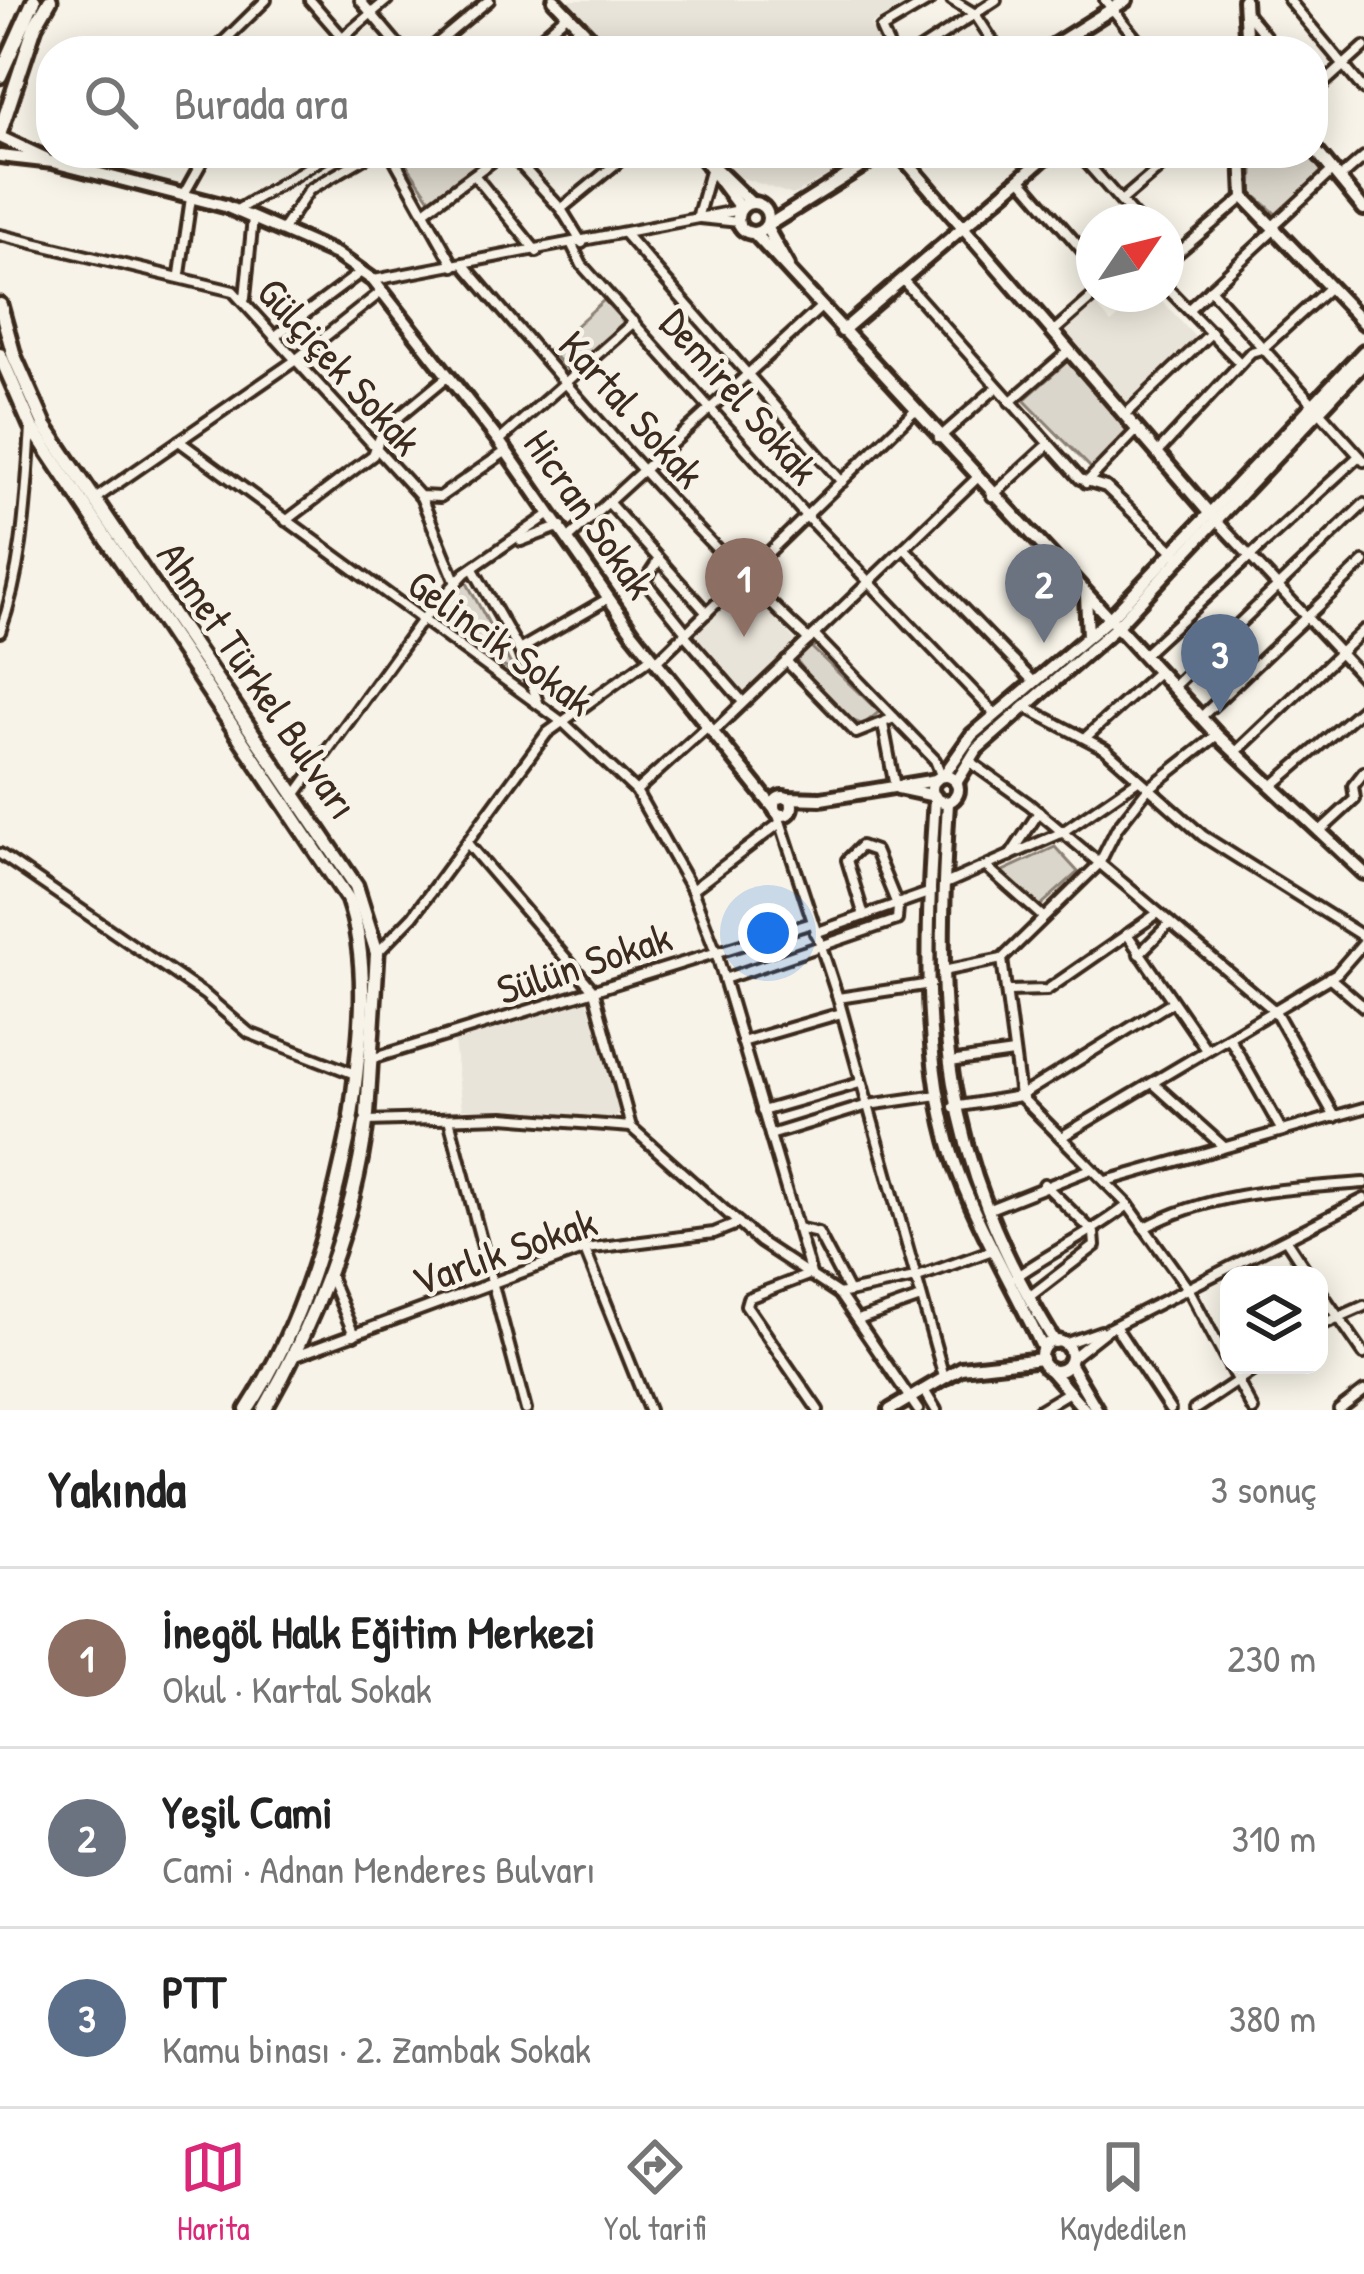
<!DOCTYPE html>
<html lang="tr">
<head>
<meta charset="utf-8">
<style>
	:root { --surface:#fff; --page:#f6f6f6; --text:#222; --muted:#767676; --line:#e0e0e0; --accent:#db2777 }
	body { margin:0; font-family:"Patrick Hand",sans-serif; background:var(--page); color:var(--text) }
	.controls { position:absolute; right:36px; bottom:36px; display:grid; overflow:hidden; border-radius:24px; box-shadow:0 6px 30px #0003 }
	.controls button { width:108px; height:108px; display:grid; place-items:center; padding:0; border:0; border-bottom:3px solid var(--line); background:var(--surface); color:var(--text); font:60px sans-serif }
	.compass { position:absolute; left:1076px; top:204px; width:108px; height:108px; border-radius:50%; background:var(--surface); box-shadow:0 6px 30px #0003; rotate:55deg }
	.you { position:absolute; left:768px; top:933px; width:42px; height:42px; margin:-30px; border:9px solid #fff; border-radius:50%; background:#1a73e8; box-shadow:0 0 0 18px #1a73e833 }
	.badge { display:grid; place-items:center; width:78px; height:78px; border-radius:50%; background:var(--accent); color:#fff; font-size:39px; font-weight:700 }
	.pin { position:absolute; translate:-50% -99px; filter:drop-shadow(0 3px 6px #0008) }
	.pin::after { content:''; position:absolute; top:63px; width:42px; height:36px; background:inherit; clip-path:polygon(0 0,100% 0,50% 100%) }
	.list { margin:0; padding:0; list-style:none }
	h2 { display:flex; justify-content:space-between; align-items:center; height:156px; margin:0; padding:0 48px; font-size:51px }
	h2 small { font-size:39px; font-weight:400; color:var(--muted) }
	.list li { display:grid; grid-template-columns:78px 1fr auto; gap:36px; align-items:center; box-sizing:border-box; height:180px; padding:0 48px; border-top:3px solid var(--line) }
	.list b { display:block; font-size:45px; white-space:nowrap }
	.list p { margin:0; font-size:39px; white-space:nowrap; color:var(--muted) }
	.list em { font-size:39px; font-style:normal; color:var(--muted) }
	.icon { flex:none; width:66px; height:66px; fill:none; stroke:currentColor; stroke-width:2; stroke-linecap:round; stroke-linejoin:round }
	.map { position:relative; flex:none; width:1364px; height:1410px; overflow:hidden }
	.search { position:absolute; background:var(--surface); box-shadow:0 6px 30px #0003; left:36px; right:36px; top:36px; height:132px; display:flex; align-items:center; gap:30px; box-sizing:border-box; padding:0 42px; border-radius:48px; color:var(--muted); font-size:45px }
	.sheet { height:696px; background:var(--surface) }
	nav { display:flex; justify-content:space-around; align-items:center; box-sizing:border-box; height:168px; border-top:3px solid var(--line); background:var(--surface); font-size:33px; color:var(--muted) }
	nav a { display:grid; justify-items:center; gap:6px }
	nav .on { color:var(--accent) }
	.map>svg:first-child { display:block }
	.built { fill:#e9e4d9 }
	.green { fill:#dbd6cb; stroke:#8b8074; stroke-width:3 }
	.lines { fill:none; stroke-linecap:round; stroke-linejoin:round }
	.street-casing { stroke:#3b2a1e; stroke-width:16 }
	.secondary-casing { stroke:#3b2a1e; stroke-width:20 }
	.primary-casing { stroke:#3b2a1e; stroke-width:21 }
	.street { stroke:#f7f3e8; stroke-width:8 }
	.secondary { stroke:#f7f3e8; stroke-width:10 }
	.primary { stroke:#f7f3e8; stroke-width:12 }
	.labels { text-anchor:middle; stroke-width:9; stroke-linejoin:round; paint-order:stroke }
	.street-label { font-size:42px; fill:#3b2a1e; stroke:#f7f3e8 }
</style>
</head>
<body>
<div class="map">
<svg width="1364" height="1410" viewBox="0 0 1364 1410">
	<rect width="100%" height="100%" fill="#f7f3e8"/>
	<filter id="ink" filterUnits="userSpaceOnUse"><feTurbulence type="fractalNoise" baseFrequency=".00833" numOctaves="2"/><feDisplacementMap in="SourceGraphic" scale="24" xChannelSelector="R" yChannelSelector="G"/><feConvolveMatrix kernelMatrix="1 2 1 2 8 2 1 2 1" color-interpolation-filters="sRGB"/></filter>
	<g filter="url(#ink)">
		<g class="built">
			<polygon points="565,0 914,0 870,25 885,51 615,51"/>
			<polygon points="713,153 866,153 793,195 734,175"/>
			<polygon points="1146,294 1156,294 1196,338 1126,406 1058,331 1093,302 1111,323"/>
			<polygon points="743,585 797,642 744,694 690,633"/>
			<polygon points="586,998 622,1109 614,1118 462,1109 454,1041"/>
		</g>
		<g class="green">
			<polygon points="399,153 495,153 431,200"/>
			<polygon points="1254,153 1312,153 1325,168 1277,215 1252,193"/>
			<polygon points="604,300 626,324 571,374 549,350"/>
			<polygon points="1068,361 1132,429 1092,469 1024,400"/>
			<polygon points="461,583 467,583 517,676 437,618"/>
			<polygon points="810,646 879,712 863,725 842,716 796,660"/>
			<polygon points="1055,847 1078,872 1040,906 1001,872"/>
		</g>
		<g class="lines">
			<g class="street-casing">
				<g id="street">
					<polyline points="310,0 343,38"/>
					<polyline points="360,0 403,51"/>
					<polyline points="952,0 975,14 999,51"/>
					<polyline points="1105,0 1146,51"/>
					<polyline points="1289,0 1364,90"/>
					<polyline points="1245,11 1278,51"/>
					<polyline points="227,39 236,51"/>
					<polyline points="214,51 266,0"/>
					<polyline points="327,51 387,0"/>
					<polyline points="428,51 489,0"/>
					<polyline points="525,51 568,14"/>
					<polyline points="552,51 580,27"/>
					<polyline points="891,51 881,29 930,0"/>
					<polyline points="918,51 996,0"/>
					<polyline points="1313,93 1364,47"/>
					<polyline points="391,153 454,266"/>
					<polyline points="510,153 561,209 582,243"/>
					<polyline points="1078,153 1139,222"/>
					<polyline points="475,176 537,252"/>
					<polyline points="1340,178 1364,157"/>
					<polyline points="1021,179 1094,264"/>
					<polyline points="183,196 207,153"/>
					<polyline points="1121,201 1177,153"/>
					<polyline points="561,209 629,153"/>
					<polyline points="237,210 332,153"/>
					<polyline points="426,210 503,153"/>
					<polyline points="698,215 710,171"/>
					<polyline points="700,218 739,222"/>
					<polyline points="1275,224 1332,171"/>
					<polyline points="283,229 309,190 373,153"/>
					<polyline points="625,234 842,482"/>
					<polyline points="0,235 233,291 420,496 440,497 505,452"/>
					<polyline points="572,245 582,265 807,517 996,715"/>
					<polyline points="1166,263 1244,197"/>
					<path d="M465,266C574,395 686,524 809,640"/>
					<polyline points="180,274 191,198"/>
					<polyline points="902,279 1080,479 1106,487 1177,555"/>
					<polyline points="374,280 740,210"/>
					<polyline points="1166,287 1240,363"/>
					<polyline points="1210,289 1364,461"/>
					<polyline points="1119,294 1124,299 1130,294"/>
					<polyline points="245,298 253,218"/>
					<polyline points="1189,309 1276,228"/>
					<polyline points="1054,331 1096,294"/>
					<polyline points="274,337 361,272"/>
					<polyline points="1010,402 1069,351"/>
					<polyline points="1125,415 1212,332"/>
					<polyline points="939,438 996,388"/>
					<polyline points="179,441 565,724 636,791 692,890 716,952 811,1274 748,1298 746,1305 818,1410"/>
					<polyline points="499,441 634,322"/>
					<polyline points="1157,453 1251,352 1262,349 1330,287"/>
					<polyline points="1086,483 1137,430"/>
					<polyline points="992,496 1048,445"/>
					<polyline points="421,497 456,583"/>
					<polyline points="95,499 293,362 381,292"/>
					<polyline points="608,502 707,613"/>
					<polyline points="1215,519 1364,679"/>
					<polyline points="286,521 373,455 383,430 447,377"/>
					<polyline points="569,538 821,307"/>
					<polyline points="521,541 561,526"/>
					<polyline points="906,550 1034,682"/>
					<polyline points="658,561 645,581 686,632"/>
					<polyline points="473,569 519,650 538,702"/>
					<path d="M0,632C24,566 26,497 31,428"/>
					<polyline points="684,634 743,702"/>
					<polyline points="814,635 935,760 941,775"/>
					<polyline points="519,650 609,598"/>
					<polyline points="1143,655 1359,456"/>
					<polyline points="657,661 913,412"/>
					<polyline points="786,661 856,733 894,718"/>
					<polyline points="1175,685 1364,504"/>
					<polyline points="1025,707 1105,749 1203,836 1364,937"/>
					<polyline points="1200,718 1364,562"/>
					<polyline points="883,724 895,787"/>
					<polyline points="716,729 976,479"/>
					<polyline points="1085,738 1159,671"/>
					<polyline points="1236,752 1364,630"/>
					<polyline points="969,761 1029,804 1275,1011 1335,1117"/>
					<polyline points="1271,787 1364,707"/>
					<polyline points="636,791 709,725"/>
					<polyline points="296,794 421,621 465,573 550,514"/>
					<polyline points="778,815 838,998 944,1377"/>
					<polyline points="1319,832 1355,799 1353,786 1364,772"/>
					<polyline points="467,843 594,991 631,1127"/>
					<polyline points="0,854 205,995 249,1033 355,1074"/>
					<polyline points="1010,856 1039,812"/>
					<polyline points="989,869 1043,917"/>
					<polyline points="945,884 1061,833 1138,780"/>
					<polyline points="692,890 780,823"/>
					<polyline points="815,933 931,892"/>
					<polyline points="1127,934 1206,1049"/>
					<polyline points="377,953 413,916 547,733 652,657"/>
					<polyline points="1139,954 1170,923"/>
					<polyline points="1002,959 1020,1096"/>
					<polyline points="943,971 1002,959 1099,864 1117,828 1147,790 1217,735"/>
					<polyline points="1329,977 1364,1007"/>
					<polyline points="724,979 897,920 898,907 875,851 861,846 847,860 864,916"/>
					<polyline points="1008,991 1047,990 1158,913"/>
					<polyline points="838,998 931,984"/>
					<polyline points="1230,1039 1282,1131"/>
					<polyline points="742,1042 838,1014"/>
					<polyline points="374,1058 812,923"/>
					<polyline points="950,1062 1013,1053"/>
					<polyline points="1154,1084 1224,1147"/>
					<polyline points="1020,1096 1128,1205 1189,1290 1253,1410"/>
					<polyline points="954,1107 1020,1096 1172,1002"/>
					<polyline points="762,1111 860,1083"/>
					<polyline points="449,1119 526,1410"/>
					<polyline points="367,1121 503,1117 631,1127 760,1242 839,1294 918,1410"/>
					<polyline points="770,1135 868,1105 938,1095"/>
					<polyline points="1061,1137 1337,973 1364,942"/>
					<polyline points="1106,1181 1364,1108"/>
					<polyline points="987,1210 1091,1169"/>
					<polyline points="797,1228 818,1233 849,1292"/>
					<path d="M1144,1228C1212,1191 1289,1189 1364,1183"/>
					<polyline points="1286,1240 1309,1275"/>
					<polyline points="585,1250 649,1410"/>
					<polyline points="329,1275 354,1335"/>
					<path d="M1016,1277C1054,1250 1093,1233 1128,1205"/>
					<polyline points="1319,1289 1364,1354"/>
					<polyline points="839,1294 915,1278 990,1251"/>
					<polyline points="1029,1297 1095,1246 1094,1233 1044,1184"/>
					<polyline points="858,1320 918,1299"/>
					<polyline points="1115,1326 1170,1410"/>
					<polyline points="1319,1326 1364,1306"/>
					<polyline points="1064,1344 1101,1331"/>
					<polyline points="295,1356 585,1249 714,1233 739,1223"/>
					<polyline points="1070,1359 1108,1329 1364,1199"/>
					<polyline points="924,1390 936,1410"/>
					<polyline points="1039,1410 1069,1392"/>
					<polyline points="1194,1410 1261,1365"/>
					<polyline points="1339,1410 1364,1391"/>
				</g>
			</g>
			<g class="secondary-casing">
				<g id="secondary">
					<polyline points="554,0 603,51"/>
					<polyline points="1244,0 1247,51"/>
					<polyline points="1045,51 1126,0"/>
					<polyline points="0,137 45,158"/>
					<polyline points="1313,147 1364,209"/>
					<polyline points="699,153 741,209"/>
					<polyline points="899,153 1210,514"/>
					<polyline points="1242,153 1244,197 1364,323"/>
					<polyline points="0,156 53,162 225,206 336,254 373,280 499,441 633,633 773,807"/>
					<polyline points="714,167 750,202"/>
					<circle cx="753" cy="218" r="15"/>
					<polyline points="767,226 883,153"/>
					<polyline points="766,227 788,266"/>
					<polyline points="754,233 1217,735 1364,873"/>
					<polyline points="842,331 1050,153"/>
					<polyline points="1086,596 1088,636"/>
					<polyline points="944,775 972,735 1110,618 1364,351"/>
					<circle cx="945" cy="789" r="13"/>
					<polyline points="956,783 977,749 1113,630 1364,363"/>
					<polyline points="898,788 935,796"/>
					<circle cx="783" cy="806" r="9"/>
					<polyline points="786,798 821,799 936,780"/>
					<path d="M935,798C928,910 919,1050 953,1157C976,1226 1013,1284 1043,1349"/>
					<path d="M948,803C935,1019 938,1152 1055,1342"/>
					<circle cx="1056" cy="1356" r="15"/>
					<polyline points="1069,1363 1097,1410"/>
					<polyline points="1051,1371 1085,1410"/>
					<polyline points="890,1410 961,1368 1042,1359"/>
				</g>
			</g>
			<g class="primary-casing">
				<g id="primary">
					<polyline points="0,76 34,0"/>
					<polyline points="0,132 35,26 50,0"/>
					<polyline points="0,305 14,356 45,426 356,886 377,953 367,1115"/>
					<path d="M0,355L31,426L348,899C372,966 360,1047 351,1116"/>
					<path d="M247,1410C304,1323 331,1222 351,1121"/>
					<path d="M264,1410C313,1325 354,1222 366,1123"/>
				</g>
			</g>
			<use href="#street" class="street"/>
			<use href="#secondary" class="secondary"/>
			<use href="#primary" class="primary"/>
		</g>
	</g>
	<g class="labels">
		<g class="street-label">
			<text transform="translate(340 366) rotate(48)" y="15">Gülçiçek Sokak</text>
			<text transform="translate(740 396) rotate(49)" y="15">Demirel Sokak</text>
			<text transform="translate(632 409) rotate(48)" y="15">Kartal Sokak</text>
			<text transform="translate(590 514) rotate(55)" y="15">Hicran Sokak</text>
			<text transform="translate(501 642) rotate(36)" y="15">Gelincik Sokak</text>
			<text transform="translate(258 680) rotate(56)" y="15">Ahmet Türkel Bulvarı</text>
			<text transform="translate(584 963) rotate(-18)" y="15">Sülün Sokak</text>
			<text transform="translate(504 1251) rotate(-19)" y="15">Varlık Sokak</text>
		</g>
	</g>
</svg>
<div class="controls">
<button><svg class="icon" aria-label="layers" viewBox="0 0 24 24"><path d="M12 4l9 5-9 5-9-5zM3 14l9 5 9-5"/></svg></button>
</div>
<svg class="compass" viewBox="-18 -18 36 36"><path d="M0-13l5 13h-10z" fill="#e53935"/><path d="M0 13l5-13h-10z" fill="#767676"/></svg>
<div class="you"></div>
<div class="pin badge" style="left:744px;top:637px;background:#8d6e63">1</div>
<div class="pin badge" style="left:1044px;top:643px;background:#6b7280">2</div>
<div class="pin badge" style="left:1220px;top:713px;background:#5c6f8a">3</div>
<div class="search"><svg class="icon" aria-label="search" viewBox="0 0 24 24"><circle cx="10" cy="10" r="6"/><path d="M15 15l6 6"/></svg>Burada ara</div>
</div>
<section class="sheet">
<h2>Yakında<small>3 sonuç</small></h2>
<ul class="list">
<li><span class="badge" style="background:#8d6e63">1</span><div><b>İnegöl Halk Eğitim Merkezi</b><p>Okul · Kartal Sokak</p></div><em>230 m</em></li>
<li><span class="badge" style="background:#6b7280">2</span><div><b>Yeşil Cami</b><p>Cami · Adnan Menderes Bulvarı</p></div><em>310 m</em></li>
<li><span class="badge" style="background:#5c6f8a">3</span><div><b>PTT</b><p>Kamu binası · 2. Zambak Sokak</p></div><em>380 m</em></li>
</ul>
</section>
<nav>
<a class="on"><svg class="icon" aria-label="map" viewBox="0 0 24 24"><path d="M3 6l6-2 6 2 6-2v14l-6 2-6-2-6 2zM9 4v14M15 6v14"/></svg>Harita</a>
<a><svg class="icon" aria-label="directions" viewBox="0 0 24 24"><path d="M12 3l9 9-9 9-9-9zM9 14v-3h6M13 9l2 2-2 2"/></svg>Yol tarifi</a>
<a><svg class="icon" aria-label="saved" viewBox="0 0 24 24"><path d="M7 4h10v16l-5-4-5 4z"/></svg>Kaydedilen</a>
</nav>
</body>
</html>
